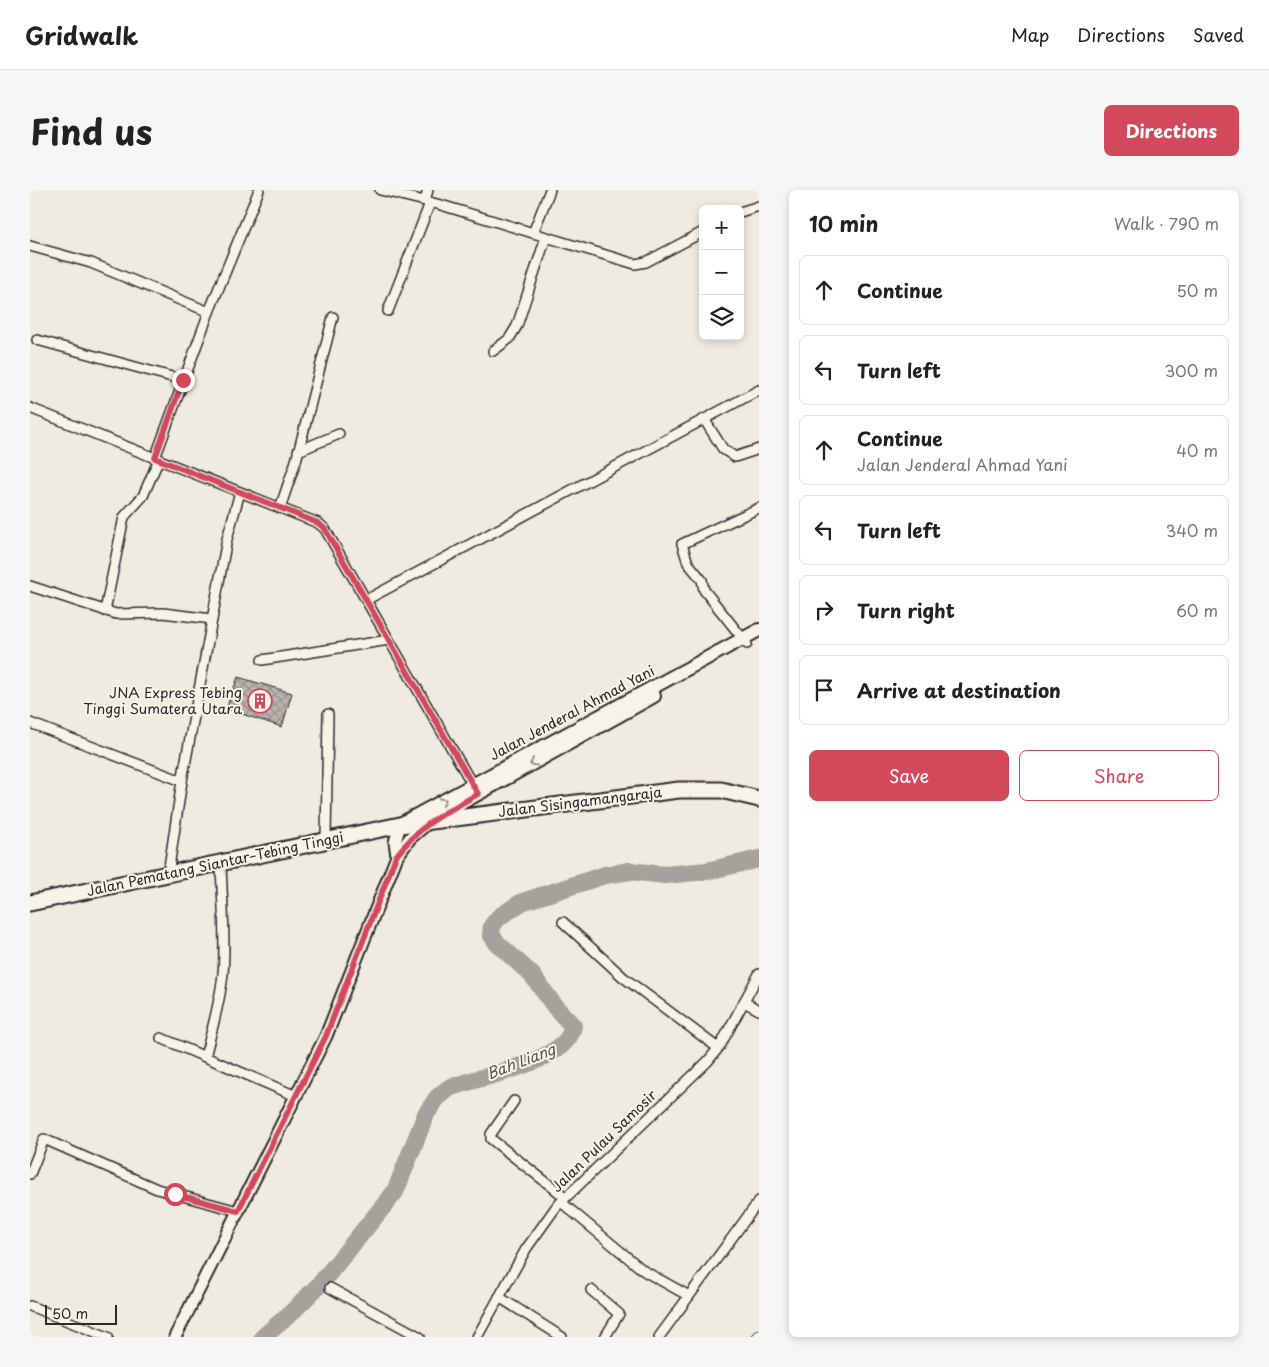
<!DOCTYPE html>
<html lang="en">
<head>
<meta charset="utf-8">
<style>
	:root { --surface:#fff; --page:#f6f6f6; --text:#222; --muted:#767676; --line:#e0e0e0; --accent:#d1495b }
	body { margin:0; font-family:"Playpen Sans",sans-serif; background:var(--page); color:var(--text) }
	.controls { position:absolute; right:15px; top:15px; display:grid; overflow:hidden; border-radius:8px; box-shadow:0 2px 8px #0003 }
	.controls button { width:45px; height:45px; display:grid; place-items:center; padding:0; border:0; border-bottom:1px solid var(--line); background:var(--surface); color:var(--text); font:25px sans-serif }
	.scale { position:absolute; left:15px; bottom:12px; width:72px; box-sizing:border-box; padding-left:5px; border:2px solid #2b2b2b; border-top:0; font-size:14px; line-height:18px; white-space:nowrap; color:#2b2b2b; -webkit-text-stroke:4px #f7f3e8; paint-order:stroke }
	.stop { position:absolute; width:15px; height:15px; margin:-11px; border:4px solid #d1495b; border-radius:50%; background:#fff }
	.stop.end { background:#d1495b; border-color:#fff; box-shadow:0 1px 5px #0008 }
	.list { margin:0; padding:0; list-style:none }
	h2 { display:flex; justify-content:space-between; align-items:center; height:65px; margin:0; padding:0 20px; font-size:21px }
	h2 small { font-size:16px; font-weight:400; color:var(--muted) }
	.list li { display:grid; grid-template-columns:32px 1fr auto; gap:15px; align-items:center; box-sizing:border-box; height:70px; margin:0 10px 10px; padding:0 10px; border:1px solid var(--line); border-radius:8px }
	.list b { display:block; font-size:19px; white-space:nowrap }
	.list p { margin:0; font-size:16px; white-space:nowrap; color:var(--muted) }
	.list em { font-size:16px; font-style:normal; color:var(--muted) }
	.actions { display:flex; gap:10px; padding:15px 20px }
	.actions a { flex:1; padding:11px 0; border:1px solid var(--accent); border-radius:8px; text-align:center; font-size:18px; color:var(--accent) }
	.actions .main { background:var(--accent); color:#fff }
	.icon { flex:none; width:28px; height:28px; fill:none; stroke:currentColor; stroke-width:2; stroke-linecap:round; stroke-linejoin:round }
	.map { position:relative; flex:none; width:729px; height:1147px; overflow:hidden; border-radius:8px }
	header { display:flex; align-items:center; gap:30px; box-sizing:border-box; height:70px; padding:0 25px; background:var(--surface); border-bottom:1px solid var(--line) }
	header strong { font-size:24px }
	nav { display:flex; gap:28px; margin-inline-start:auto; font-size:18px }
	.intro { display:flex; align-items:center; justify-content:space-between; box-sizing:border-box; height:120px; padding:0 30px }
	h1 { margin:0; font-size:35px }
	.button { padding:12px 22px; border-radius:8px; background:var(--accent); color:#fff; font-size:18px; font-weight:700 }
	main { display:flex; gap:30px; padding:0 30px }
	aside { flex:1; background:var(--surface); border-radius:8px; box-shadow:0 2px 8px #0003 }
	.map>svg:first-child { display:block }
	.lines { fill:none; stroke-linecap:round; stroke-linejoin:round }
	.river { stroke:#a4a29a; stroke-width:18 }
	.building { fill:url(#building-cross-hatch); stroke:#2b2b2b }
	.street-casing { stroke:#2b2b2b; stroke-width:12 }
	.secondary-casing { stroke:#2b2b2b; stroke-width:15 }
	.primary-casing { stroke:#2b2b2b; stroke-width:16 }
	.highway-casing { stroke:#2b2b2b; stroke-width:19 }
	.street { stroke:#f7f3e8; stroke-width:9 }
	.secondary { stroke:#f7f3e8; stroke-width:11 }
	.primary { stroke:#f7f3e8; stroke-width:12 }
	.highway { stroke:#f7f3e8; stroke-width:15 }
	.oneway { stroke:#918f8a }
	.route { stroke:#d1495b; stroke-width:6 }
	.labels { text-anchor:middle; stroke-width:4; stroke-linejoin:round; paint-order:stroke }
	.poi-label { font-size:14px; fill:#2b2b2b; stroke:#f7f3e8; text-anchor:end }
	.street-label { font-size:14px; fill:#2b2b2b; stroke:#f7f3e8 }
	.water-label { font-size:15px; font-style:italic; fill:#555552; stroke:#f7f3e8 }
</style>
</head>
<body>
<header>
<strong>Gridwalk</strong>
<nav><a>Map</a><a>Directions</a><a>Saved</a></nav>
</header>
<div class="intro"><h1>Find us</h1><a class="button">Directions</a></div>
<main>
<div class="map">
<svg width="729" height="1147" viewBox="0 0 729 1147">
	<defs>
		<pattern id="building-cross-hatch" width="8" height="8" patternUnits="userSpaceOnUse" patternTransform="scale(1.25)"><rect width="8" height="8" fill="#b8b5ae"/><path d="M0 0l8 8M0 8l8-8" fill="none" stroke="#96938e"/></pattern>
	</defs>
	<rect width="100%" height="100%" fill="#efebe0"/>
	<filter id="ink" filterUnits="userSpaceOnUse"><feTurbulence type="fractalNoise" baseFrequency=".02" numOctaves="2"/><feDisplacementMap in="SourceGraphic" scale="10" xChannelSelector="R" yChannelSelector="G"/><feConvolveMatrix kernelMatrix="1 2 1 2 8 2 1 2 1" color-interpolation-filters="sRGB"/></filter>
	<g filter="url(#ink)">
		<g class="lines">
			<path class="river" d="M233,1147L260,1124L290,1094L365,1002L396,924L407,908L419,898C449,886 538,873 543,836L526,818L502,785L467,753L461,744L462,736L469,727L492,712L575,685L600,681L635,685L677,681L729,669"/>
		</g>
		<polygon class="building" points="208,487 262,503 252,537 196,519"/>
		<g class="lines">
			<g class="street-casing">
				<g id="street">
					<polyline points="350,0 411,15 605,74 616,72 673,42"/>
					<polyline points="395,11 398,0"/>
					<polyline points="710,22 729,16"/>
					<polyline points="503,43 520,0"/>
					<polyline points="0,56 61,73 179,122"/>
					<polyline points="358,121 400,13"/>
					<polyline points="7,150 153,190"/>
					<polyline points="463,161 479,149 487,136 516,47"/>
					<polyline points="0,218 250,318 288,333 295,339 445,599"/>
					<polyline points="674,229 693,259 705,267 729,259"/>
					<polyline points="268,261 309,244"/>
					<polyline points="125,268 179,122 229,0"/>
					<polyline points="250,318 266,271 303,127"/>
					<polyline points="0,396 86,424 133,423 182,429"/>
					<polyline points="336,410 729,200"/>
					<polyline points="75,421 94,327 113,306 129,269"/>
					<polyline points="717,454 674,400 672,390 658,373 652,354 729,318"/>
					<polyline points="232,470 359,450"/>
					<polyline points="0,533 152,591"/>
					<polyline points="296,650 298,524"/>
					<polyline points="138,684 152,591 197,349 210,302"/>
					<polyline points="533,732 593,787 688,858"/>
					<polyline points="714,812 729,820"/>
					<polyline points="131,848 266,906"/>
					<path d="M175,867C182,839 190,813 193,784C196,747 192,710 191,673"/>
					<polyline points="484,911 461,944 461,949 535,1007"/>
					<polyline points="0,984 14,949 127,999 208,1021"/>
					<polyline points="531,1012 614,1081 659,1106"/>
					<polyline points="300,1098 390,1147"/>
					<polyline points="561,1100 589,1124 575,1147"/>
					<polyline points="469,1107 532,1147"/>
					<polyline points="0,1116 78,1147"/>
					<polyline points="447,1147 496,1059 526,1017 678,871 690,856 729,784"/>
					<polyline points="629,1147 729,1011"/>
					<polyline points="727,1147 729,1145"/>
				</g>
			</g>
			<g class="secondary-casing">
				<g id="secondary">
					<polyline points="367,666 365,652 370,635"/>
					<polyline points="145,1147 296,846 367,666 380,648 400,631"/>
				</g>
			</g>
			<g class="primary-casing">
				<g id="primary">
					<polyline points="401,630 624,506"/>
					<polyline points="372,633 729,440"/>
				</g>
			</g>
			<g class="highway-casing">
				<polyline id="highway" points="0,713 370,635 649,600 691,600 729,609"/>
			</g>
			<use href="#street" class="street"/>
			<use href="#secondary" class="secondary"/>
			<use href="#primary" class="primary"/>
			<use href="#highway" class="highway"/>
		</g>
		<defs><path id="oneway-chevron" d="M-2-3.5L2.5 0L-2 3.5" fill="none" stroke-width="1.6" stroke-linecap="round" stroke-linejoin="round" transform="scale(1.25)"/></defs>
		<g class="oneway">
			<use href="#oneway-chevron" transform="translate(503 573) rotate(151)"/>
			<use href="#oneway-chevron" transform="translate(413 611) rotate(-29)"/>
		</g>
	</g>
	<g class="lines" filter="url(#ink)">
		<path class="route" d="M145,1004L208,1021L296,846L366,666C391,634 414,623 448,604L295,339L288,333L125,268L153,190"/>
	</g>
	<defs>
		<g id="building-ring" transform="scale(1.25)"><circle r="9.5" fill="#f7f3e8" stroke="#d1495b" stroke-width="1.5"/><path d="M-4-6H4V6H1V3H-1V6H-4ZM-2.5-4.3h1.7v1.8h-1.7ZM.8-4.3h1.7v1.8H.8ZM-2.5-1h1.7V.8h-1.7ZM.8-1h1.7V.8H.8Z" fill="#d1495b"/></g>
	</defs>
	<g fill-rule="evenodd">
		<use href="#building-ring" x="230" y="511"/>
	</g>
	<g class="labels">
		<g class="poi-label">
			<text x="212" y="508">JNA Express Tebing<tspan x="212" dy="16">Tinggi Sumatera Utara</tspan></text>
		</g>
		<g class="street-label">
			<text transform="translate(542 523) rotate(-28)" y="5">Jalan Jenderal Ahmad Yani</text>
			<text transform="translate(550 612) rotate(-7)" y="5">Jalan Sisingamangaraja</text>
			<text transform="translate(185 674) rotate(-12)" y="5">Jalan Pematang Siantar–Tebing Tinggi</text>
			<text transform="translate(574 951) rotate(-44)" y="5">Jalan Pulau Samosir</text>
		</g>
		<g class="water-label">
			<text transform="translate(491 872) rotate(-21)" y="5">Bah Liang</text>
		</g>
	</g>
</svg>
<div class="controls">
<button>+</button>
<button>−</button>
<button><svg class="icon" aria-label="layers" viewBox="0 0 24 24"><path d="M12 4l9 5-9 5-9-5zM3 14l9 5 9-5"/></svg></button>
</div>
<div class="scale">50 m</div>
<div class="stop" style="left:145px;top:1004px"></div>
<div class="stop end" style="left:153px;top:190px"></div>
</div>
<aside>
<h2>10 min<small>Walk · 790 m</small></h2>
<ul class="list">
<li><svg class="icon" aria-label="ahead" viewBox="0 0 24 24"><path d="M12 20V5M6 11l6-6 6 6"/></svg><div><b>Continue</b></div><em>50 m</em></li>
<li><svg class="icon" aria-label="left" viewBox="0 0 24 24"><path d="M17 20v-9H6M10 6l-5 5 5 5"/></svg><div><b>Turn left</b></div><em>300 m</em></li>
<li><svg class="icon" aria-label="ahead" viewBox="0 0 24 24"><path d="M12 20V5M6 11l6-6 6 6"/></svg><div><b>Continue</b><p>Jalan Jenderal Ahmad Yani</p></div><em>40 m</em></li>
<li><svg class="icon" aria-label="left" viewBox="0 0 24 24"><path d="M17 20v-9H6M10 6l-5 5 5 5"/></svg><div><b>Turn left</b></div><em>340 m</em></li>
<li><svg class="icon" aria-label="right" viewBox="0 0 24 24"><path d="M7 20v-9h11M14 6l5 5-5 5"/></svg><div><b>Turn right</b></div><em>60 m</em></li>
<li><svg class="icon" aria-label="arrive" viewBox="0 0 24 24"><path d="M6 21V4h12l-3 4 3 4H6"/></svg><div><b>Arrive at destination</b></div></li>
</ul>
<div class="actions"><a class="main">Save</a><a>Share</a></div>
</aside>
</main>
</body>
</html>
